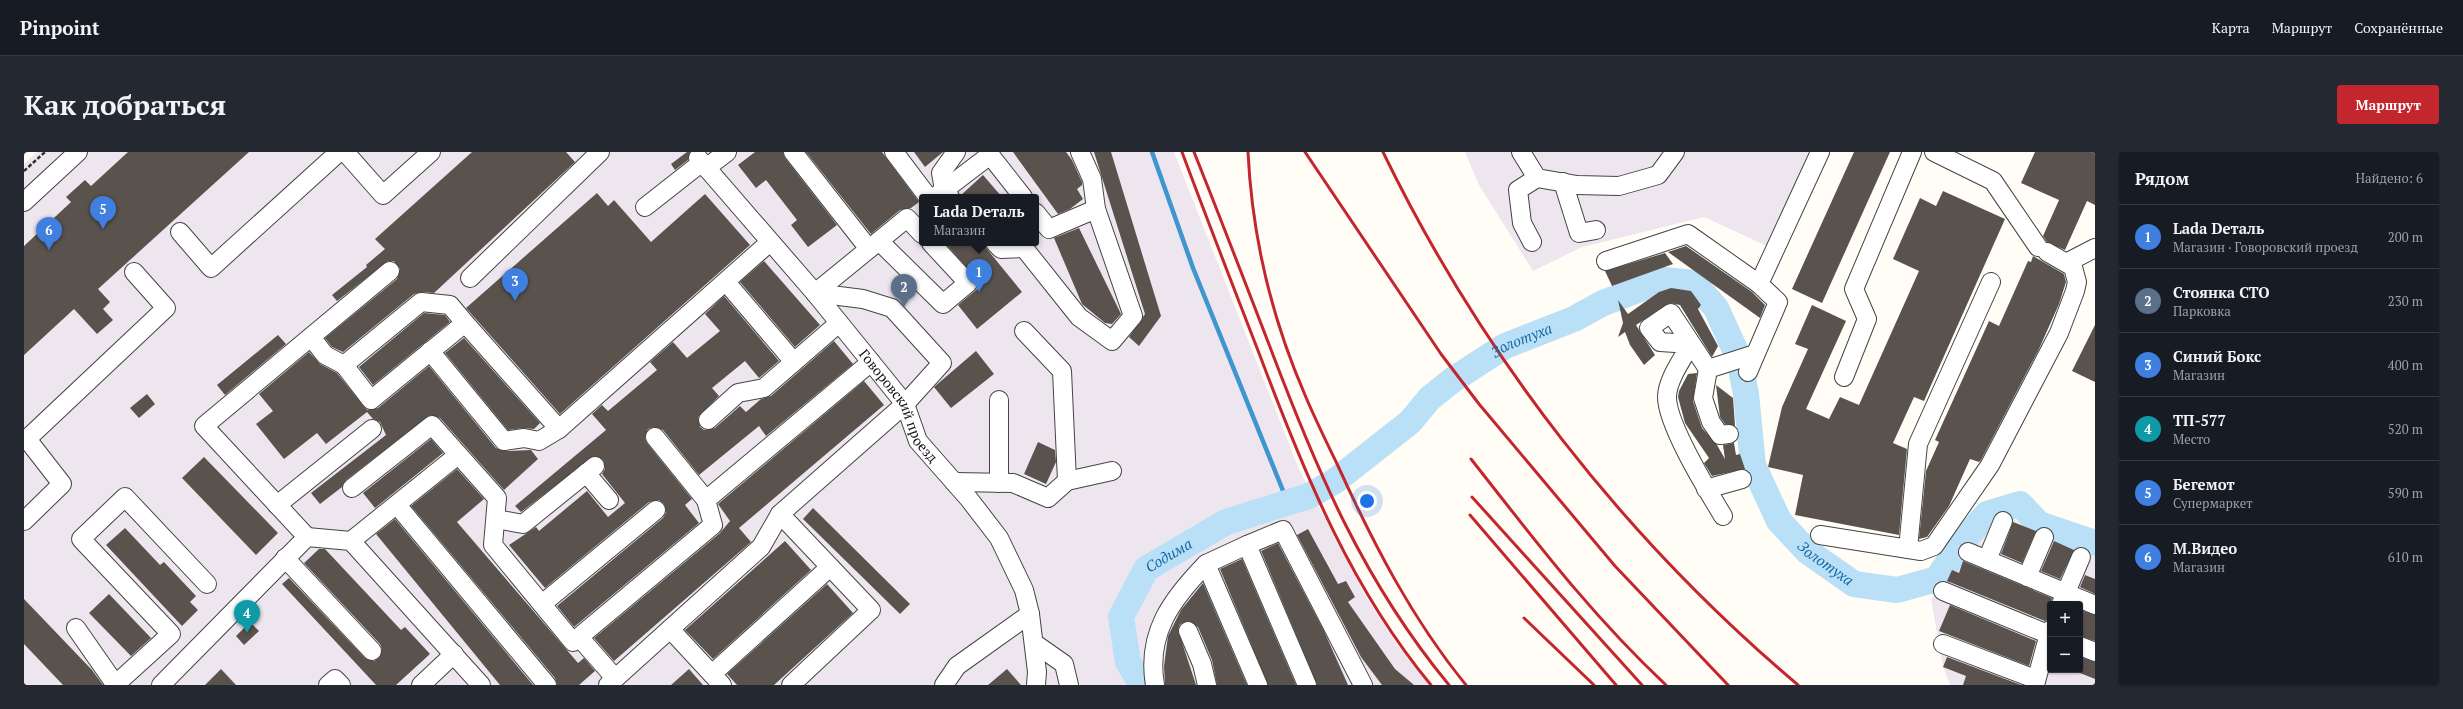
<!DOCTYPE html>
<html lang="ru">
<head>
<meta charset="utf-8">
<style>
	:root { --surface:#171b24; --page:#242831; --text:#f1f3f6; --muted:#9ea1a6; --line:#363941; --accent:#c4262e }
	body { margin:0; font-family:"PT Serif",serif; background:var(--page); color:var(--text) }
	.controls { position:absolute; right:12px; bottom:12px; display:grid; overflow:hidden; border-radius:4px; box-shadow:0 1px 3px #0004 }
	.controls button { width:36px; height:36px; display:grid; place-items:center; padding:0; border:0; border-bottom:1px solid var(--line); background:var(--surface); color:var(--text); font:20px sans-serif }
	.you { position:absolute; left:1343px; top:349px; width:14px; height:14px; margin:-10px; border:3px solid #fff; border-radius:50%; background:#1a73e8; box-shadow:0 0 0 6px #1a73e833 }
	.badge { display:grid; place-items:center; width:26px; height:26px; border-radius:50%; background:var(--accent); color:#fff; font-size:13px; font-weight:700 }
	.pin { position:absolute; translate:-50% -33px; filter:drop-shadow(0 1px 2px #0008) }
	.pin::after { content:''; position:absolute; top:21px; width:14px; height:12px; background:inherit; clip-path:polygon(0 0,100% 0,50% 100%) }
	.popup { position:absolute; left:895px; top:42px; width:120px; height:52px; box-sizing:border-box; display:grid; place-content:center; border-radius:4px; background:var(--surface); filter:drop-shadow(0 1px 3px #0005); font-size:13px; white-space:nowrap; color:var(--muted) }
	.popup b { font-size:15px; color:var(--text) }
	.popup::after { content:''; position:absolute; left:50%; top:100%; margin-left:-8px; border:8px solid transparent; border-top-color:var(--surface) }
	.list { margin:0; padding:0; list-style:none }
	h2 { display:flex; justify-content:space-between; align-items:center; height:52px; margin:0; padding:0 16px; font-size:17px }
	h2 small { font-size:13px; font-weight:400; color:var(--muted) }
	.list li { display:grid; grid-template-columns:26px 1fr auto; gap:12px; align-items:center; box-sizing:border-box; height:64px; padding:0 16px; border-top:1px solid var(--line) }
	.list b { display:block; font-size:15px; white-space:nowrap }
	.list p { margin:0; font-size:13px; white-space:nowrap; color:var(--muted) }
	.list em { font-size:13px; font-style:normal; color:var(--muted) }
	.map { position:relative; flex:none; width:2071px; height:533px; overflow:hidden; border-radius:4px }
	header { display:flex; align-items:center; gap:24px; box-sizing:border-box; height:56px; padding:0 20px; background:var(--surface); border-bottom:1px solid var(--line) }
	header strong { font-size:19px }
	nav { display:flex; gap:22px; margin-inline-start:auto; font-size:14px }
	.intro { display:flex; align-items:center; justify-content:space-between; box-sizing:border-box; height:96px; padding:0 24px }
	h1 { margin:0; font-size:28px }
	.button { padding:10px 18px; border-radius:4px; background:var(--accent); color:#fff; font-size:14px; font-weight:700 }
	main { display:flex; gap:24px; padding:0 24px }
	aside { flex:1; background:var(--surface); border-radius:4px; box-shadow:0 1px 3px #0004 }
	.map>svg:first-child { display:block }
	.industrial { fill:#eee6ef; fill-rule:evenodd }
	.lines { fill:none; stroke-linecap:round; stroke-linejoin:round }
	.stream { stroke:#3f96cf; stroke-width:4.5 }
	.river { stroke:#b9e0f7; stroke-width:26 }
	.building { fill:#5a524d }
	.minor-casing { stroke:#444; stroke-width:20 }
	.path { stroke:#333; stroke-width:2.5; stroke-dasharray:4 2; stroke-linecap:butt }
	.minor { stroke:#fff; stroke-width:18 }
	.rail { stroke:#c4262e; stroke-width:3 }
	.labels { text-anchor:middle; stroke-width:4; stroke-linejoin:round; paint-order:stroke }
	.street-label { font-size:14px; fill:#111; stroke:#fff }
	.water-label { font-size:15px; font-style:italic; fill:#1768a6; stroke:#fff }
</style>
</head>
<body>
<header>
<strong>Pinpoint</strong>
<nav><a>Карта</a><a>Маршрут</a><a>Сохранённые</a></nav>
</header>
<div class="intro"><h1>Как добраться</h1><a class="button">Маршрут</a></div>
<main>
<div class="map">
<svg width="2071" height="533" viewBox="0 0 2071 533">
	<rect width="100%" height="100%" fill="#fffdf5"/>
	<g class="industrial">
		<path d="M13,0H1150L1274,315L1341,443L1371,490L1405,533H0V12ZM898,45H1012V91H898Z"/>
		<polygon points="1441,0 1785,0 1745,95 1680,65 1558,95 1509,119 1455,33"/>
		<path d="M1977,362L2071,403V533H1926L1919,515L1907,447L1934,400ZM2026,452H2056V518H2026Z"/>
	</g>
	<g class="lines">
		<polyline class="stream" points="1128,0 1169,116 1264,351"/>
		<g class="river">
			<path id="s1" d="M1716,212L1722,242L1729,313L1755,369L1783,399L1830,432L1873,438L1913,427L1937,391L1963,362L1996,352L2015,372L2071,391"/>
			<path id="s2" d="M1118,533L1104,510L1097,465L1122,417L1202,370L1285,344L1311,329L1386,270L1406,246L1430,227L1481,194L1550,167L1579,151L1640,128L1670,131L1692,156L1712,200"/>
		</g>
	</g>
	<g class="building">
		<polygon points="104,0 225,0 74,137 86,150 79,157 89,168 73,182 50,157 0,203 0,94 47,50 42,45 61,28 67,34"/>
		<polygon points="448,0 542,0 551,10 410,141 398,140 390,142 319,200 308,195 301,186 373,127 376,117 370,109 364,109 313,149 308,143 343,115 342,113 361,97 351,87"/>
		<polygon points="663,0 666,0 664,8 651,18 647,12"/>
		<polygon points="731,0 759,0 761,6 813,73 784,95 767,73 773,68 742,28 732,36 714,13"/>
		<polygon points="782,0 858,0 895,50 887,56 876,58 847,82"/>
		<polygon points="890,0 919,0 901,15"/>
		<polygon points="989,0 1042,0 1048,8 1058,30 1058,33 1053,37 1059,47 1046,57 1034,62"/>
		<polygon points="1070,0 1087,0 1137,164 1115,194 1105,185 1121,162"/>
		<polygon points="1830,0 1866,0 1798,151 1768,137"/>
		<polygon points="2011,0 2071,0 2071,53 2063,49 2041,98 2023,90 2019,84 2035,48 1997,31"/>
		<polygon points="959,23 978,45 936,45 936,44"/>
		<polygon points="1919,39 1981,67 1900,249 1890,245 1869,291 1883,297 1875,383 1771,363 1779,323 1744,315 1758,255 1784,197 1771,192 1788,153 1822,169 1782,257 1805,267 1816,245 1835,253 1895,119 1869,107 1896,46 1912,54"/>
		<polygon points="573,41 584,54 590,48 627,90 681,42 726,93 536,262 442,156"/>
		<polygon points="1055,76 1097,162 1088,172 1081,171 1058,152 1030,86"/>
		<polygon points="921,91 958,91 998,140 953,177 934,153 958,133"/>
		<polygon points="1662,94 1728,140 1741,153 1736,166 1644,100"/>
		<polygon points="1641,101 1649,112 1588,134 1581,119"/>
		<polygon points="2009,104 2040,122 2042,130 2035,152 2015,197 1957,308 1955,310 1946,307 1925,354 1903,385 1895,387 1902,319 1915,290 1911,288 1965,169 1975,174 2004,109 2007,110"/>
		<polygon points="740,109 796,173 771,195 716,130"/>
		<polygon points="1647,136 1667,139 1677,153 1674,157 1694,194 1688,205 1656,153 1646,151 1612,173 1631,203 1620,213 1606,193 1601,180 1594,185 1599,171 1594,148 1604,162 1635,140"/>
		<polygon points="700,144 755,209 735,226 721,209 688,236 695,244 674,265 676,275 680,278 691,276 716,254 722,260 737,247 747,244 810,189 829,212 742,284 735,274 675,323 639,278 630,275 624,277 621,286 623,291 668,347 661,353 675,371 550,475 533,454 639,366 642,361 640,352 635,348 625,350 521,436 485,393 512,375 515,379 563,339 584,365 601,351 578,322 581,317 579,308 570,304 497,360 491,354 582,278 568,262 578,253 584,259 633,218 626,210 649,190 663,206 696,179 681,162"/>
		<polygon points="400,161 421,163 426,170 349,233 335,215"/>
		<polygon points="2071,173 2071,230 2048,219"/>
		<polygon points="254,183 262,192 201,243 193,233"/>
		<polygon points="440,186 516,271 510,277 499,276 484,278 421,201"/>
		<polygon points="952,199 970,222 927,256 910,235"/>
		<polygon points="285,200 296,212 313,221 343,258 354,256 405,214 472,296 481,299 507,298 514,307 480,338 416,266 406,263 322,328 318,335 296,352 287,341 362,283 356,270 349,267 343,260 302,292 293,281 260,307 232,272 249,259 235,242"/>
		<polygon points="1673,221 1669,249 1678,276 1693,293 1701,307 1699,293 1710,291 1712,303 1716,302 1721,317 1688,324 1680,311 1685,306 1661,271 1654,245 1655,239 1664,222"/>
		<polygon points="840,229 860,253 715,376 727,390 590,509 570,486 696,381 706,369 694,352"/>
		<polygon points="1692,233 1709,246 1711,274 1701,272 1696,265"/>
		<polygon points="123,242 131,252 115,266 106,256"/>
		<polygon points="407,287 419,301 351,356 339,341"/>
		<polygon points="1014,290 1031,298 1032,310 1022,332 1000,322"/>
		<polygon points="180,305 254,381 232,403 158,326"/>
		<polygon points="433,317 460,347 433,370 554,511 560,506 571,519 555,533 533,533 531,526 387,354"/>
		<polygon points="789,356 886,452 876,462 779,367"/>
		<polygon points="371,367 509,533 476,533 352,382"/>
		<polygon points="1989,370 2012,379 1998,411 1977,402"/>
		<polygon points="101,376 136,413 140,410 172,444 166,450 174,458 158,474 82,393"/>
		<polygon points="1284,377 1314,432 1322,429 1331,445 1324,450 1371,517 1390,533 1358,533 1337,505 1273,383"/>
		<polygon points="761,389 787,418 689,507 661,478"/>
		<polygon points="2030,389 2050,398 2036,427 2017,419"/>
		<polygon points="1254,391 1300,479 1324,533 1293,533 1237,399"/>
		<polygon points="295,397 301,397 377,478 381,475 406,502 372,533 352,533 258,432 265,426 341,506 350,509 355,506 358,497 356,492 280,411"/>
		<polygon points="1218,407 1272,533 1244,533 1196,417"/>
		<polygon points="1939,409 2028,446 2023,468 2021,469 1923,429 1928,418 1935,421"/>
		<polygon points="2061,423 2071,427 2071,442 2056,435"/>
		<polygon points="1179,431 1223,533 1193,533 1188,508 1174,475 1165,469 1156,472 1154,478 1172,533 1141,533 1140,514 1144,484 1157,458"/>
		<polygon points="803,432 829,461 750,533 713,533 703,522"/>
		<polygon points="85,442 127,486 107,504 65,461"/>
		<polygon points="0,447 68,518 79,533 39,533 0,492"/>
		<polygon points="1926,453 2012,489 2005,514 1915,479"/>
		<polygon points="2056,458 2071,463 2071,489 2056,484"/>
		<polygon points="226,470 235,479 220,493 212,484"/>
		<polygon points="1923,505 1997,533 1939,533 1942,524 1919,515"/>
		<polygon points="2056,505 2071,510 2071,527 2056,521"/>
		<polygon points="197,517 212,533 181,533"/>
		<polygon points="665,517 679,533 647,533"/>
		<polygon points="983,517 997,533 964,533"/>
	</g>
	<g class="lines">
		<g class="minor-casing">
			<g id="minor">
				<polyline points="321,0 359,43 407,0"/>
				<polyline points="769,0 845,97"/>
				<polyline points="870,0 904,45"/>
				<polyline points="1056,0 1068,27 1072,57"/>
				<polyline points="1497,0 1513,26 1553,33 1595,34 1634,23 1651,0"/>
				<polyline points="1910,0 1969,29 2014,95"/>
				<path id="s3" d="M674,6L791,141L881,252L894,289L945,347L975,386L1000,438L1006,462L1013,520L1012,533"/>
				<polyline points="682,16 703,0"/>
				<polyline points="1539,30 1555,81 1572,78"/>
				<polyline points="911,45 966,3 999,45"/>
				<polyline points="926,45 920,38 917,21 932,0"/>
				<polyline points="0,50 54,0"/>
				<polyline points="621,55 677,11"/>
				<polyline points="156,80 187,116 315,0"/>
				<polyline points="855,89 919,152 944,131 907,91"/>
				<polyline points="1508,90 1498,71 1494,38 1513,26"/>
				<polyline points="971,91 977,97 1000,96 1055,165 1088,189 1109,164 1072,57 1025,77 1012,61"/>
				<polyline points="1582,109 1664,82 1735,132 1796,0"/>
				<polyline points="2044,110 2071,96"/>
				<polyline points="446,126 576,0"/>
				<polyline points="702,130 770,210"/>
				<polyline points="791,141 883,66 898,82"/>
				<polyline points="1000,179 1038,219 1043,329"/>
				<polyline points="287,185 301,203 320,213 347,248 441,171 535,277"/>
				<polyline points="406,199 480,289 500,286 515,289 535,277 746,90"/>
				<polyline points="320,213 397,150 426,153 441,171"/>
				<polyline points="1684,217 1679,246 1687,270 1696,283 1705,282"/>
				<polyline points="1724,220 1754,150 1735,132"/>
				<polyline points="1820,225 1843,167 1830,137 1888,0"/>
				<polyline points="684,268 714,241 740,236 815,171"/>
				<polyline points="631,285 682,348"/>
				<polyline points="562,321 585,348"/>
				<polyline points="930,330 989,331 1024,346 1043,329 1088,319"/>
				<polyline points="975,331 975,248"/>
				<polyline points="328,336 408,273 473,346 469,393 549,490 689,373 682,348 847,210"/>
				<polyline points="1682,337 1718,327"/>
				<polyline points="253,353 348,277"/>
				<polyline points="373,353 523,533"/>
				<polyline points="756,362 847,458 767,533"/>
				<path d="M1699,364C1684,339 1643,273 1643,245C1643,228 1659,206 1667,192L1636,190L1625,176L1647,161L1684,217L1731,202"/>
				<polyline points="472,367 499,372 571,314"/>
				<polyline points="0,369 38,332 3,287 142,156 110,120"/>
				<polyline points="1796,383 1897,399 1910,394 1966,313 2035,181 2051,139 2053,130 2049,115 2023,100"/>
				<polyline points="283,385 180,274 366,119"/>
				<polyline points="327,389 434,303"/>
				<polyline points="1223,393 1182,412 1234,533"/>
				<polyline points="1884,397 1894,292 1967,130"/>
				<polyline points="1944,400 2071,453"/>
				<polyline points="261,406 348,499"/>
				<polyline points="1963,408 1979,369"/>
				<polyline points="2003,425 2020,385"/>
				<polyline points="1919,439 2026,483"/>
				<polyline points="518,452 632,358"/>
				<polyline points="2037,452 2057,405"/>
				<polyline points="52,476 91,532"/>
				<polyline points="646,477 698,533"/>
				<polyline points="1164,479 1178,512 1183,533"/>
				<polyline points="555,485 591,526"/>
				<polyline points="1010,491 1040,512 1045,533"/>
				<polyline points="1919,492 2011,527"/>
				<polyline points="2056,494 2071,500"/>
				<polyline points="688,522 806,415"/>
				<polyline points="91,533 147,482 57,387 101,345 183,432"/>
				<polyline points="137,533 283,385 327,389 457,533"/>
				<polyline points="304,533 311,527 317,533"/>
				<polyline points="397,533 430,502"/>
				<polyline points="584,533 737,395 756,362 881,252 918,211 868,156 839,147 791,141"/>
				<polyline points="920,533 933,514 1006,462"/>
				<path d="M1131,533C1122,481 1148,447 1182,412"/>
				<polyline points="1283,533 1223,393 1259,378 1339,533"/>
				<polyline points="2011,533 2026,478"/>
			</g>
		</g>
		<polyline class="path" points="0,19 21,0"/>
		<use href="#minor" class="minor"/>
		<g class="rail">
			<path d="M1158,0C1184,70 1211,139 1238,209C1281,323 1328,438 1407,533"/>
			<path d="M1170,0C1196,65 1221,130 1246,195C1293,319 1339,429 1425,533"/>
			<path d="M1224,0C1228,83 1248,167 1281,243C1291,267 1303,291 1314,314C1349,391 1388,467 1442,533"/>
			<polyline points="1281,0 1417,202 1455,252 1591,414 1704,533"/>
			<path d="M1359,0C1458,204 1600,386 1774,533"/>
			<path d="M1447,307C1510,387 1567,463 1642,533"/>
			<polyline points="1448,345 1618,533"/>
			<polyline points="1446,363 1592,533"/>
			<polyline points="1500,466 1570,533"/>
		</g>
	</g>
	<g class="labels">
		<g class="street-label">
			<text dy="5" stroke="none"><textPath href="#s3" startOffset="320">Говоровский проезд</textPath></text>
		</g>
		<g class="water-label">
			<text dy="5" stroke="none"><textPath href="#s2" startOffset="572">Золотуха</textPath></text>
			<text dy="5" stroke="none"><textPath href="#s2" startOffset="153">Содима</textPath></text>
			<text dy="5" stroke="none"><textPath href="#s1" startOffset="227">Золотуха</textPath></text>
		</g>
	</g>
</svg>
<div class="controls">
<button>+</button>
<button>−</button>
</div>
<div class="you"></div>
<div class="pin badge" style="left:955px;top:140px;background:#3f7fe0">1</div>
<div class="popup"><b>Lada Dеталь</b>Магазин</div>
<div class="pin badge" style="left:880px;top:155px;background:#5c6f8a">2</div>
<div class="pin badge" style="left:491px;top:149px;background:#3f7fe0">3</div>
<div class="pin badge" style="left:223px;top:481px;background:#0f9aa8">4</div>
<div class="pin badge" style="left:79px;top:77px;background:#3f7fe0">5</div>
<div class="pin badge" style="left:25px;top:98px;background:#3f7fe0">6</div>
</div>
<aside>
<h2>Рядом<small>Найдено: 6</small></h2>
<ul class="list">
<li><span class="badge" style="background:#3f7fe0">1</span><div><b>Lada Dеталь</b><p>Магазин · Говоровский проезд</p></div><em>200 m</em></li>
<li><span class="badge" style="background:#5c6f8a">2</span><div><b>Стоянка СТО</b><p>Парковка</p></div><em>230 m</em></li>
<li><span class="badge" style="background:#3f7fe0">3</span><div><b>Синий Бокс</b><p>Магазин</p></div><em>400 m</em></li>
<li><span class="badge" style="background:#0f9aa8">4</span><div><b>ТП-577</b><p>Место</p></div><em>520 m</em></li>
<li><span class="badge" style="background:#3f7fe0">5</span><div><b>Бегемот</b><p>Супермаркет</p></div><em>590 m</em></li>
<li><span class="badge" style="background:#3f7fe0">6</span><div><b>М.Видео</b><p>Магазин</p></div><em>610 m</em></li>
</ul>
</aside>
</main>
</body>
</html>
